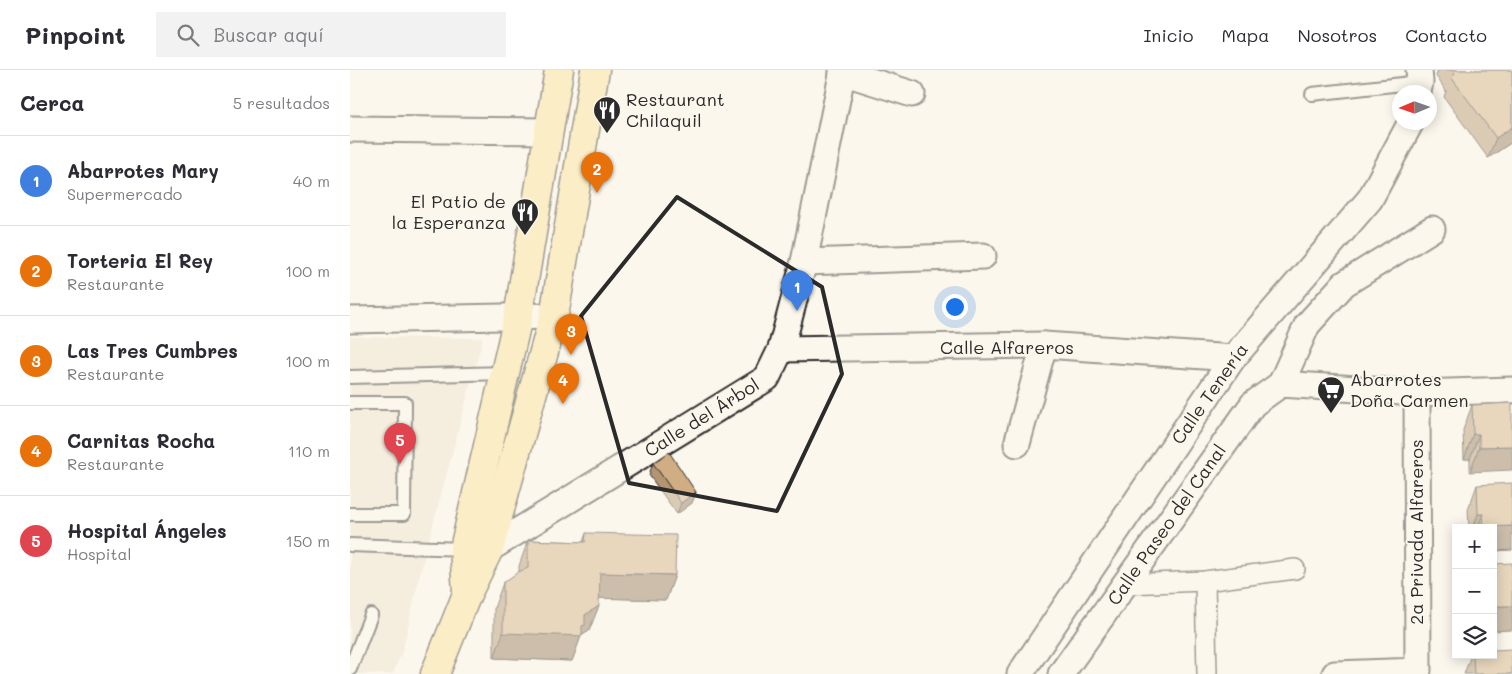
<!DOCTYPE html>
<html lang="es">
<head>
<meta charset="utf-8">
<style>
	:root { --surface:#fff; --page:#f2f2f3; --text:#2b2b33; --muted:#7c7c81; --line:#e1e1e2; --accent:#111827 }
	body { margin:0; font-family:Mali,sans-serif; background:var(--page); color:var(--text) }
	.controls { position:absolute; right:15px; bottom:15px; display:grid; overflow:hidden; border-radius:0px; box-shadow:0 2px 12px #0003 }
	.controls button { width:45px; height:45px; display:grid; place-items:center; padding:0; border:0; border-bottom:1px solid var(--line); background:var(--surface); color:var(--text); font:25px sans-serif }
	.compass { position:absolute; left:1042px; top:15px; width:45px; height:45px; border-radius:50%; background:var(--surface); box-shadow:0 2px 12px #0003; rotate:268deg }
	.you { position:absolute; left:604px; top:236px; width:18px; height:18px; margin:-12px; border:4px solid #fff; border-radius:50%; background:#1a73e8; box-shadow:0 0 0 8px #1a73e833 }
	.badge { display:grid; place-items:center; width:32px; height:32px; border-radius:50%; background:var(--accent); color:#fff; font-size:16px; font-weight:700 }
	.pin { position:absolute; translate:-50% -41px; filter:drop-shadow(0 1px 2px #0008) }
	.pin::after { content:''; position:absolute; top:26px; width:18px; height:15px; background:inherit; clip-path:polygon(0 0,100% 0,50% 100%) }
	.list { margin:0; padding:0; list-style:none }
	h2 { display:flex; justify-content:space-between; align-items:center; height:65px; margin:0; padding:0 20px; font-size:21px }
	h2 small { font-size:16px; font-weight:400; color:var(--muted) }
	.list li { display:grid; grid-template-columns:32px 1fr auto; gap:15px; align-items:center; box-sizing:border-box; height:90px; padding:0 20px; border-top:1px solid var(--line) }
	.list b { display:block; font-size:19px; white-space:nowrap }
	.list p { margin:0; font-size:16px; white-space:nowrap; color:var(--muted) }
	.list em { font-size:16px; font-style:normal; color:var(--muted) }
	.icon { flex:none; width:28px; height:28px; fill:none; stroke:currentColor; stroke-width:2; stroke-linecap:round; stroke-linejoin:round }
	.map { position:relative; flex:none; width:1162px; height:604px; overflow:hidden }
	header { display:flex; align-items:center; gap:30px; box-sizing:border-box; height:70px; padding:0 25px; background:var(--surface); border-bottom:1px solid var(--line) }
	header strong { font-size:24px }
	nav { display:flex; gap:28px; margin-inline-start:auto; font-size:18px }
	.search { width:350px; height:45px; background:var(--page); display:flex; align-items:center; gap:12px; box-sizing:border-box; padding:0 18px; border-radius:0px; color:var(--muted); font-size:19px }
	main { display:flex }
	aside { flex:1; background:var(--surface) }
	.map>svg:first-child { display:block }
	.built { fill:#eee1cc }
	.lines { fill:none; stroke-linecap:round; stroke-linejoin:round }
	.service-casing { stroke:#2b2b2b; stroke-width:16 }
	.pedestrian-casing { stroke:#2b2b2b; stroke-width:22 }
	.minor-casing { stroke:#2b2b2b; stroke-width:29 }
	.primary-casing { stroke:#2b2b2b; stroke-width:31 }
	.service { stroke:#fbf7ec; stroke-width:12 }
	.pedestrian { stroke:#fbf7ec; stroke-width:19 }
	.minor { stroke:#fbf7ec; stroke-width:25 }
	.primary { stroke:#fbdf96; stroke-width:28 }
	.wall { fill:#b39571; stroke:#2b2b2b }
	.shaded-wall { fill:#92795c; stroke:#2b2b2b }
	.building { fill:#d0ad83; stroke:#2b2b2b }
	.marked { fill:none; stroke:#2b2b2b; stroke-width:4; stroke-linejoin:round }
	.labels { text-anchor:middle; stroke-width:4; stroke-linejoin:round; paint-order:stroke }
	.poi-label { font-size:18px; fill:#2b2b2b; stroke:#fbf7ec; text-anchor:start }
	.street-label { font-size:18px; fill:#2b2b2b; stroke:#fbf7ec }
</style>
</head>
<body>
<header>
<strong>Pinpoint</strong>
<div class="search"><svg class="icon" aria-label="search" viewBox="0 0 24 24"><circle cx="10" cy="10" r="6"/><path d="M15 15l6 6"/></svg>Buscar aquí</div>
<nav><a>Inicio</a><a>Mapa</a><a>Nosotros</a><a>Contacto</a></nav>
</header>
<main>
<aside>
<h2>Cerca<small>5 resultados</small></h2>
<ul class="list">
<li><span class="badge" style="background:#3f7fe0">1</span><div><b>Abarrotes Mary</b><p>Supermercado</p></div><em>40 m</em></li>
<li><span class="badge" style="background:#e8710a">2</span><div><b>Torteria El Rey</b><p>Restaurante</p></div><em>100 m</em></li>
<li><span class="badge" style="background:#e8710a">3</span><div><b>Las Tres Cumbres</b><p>Restaurante</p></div><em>100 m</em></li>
<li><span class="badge" style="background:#e8710a">4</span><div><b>Carnitas Rocha</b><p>Restaurante</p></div><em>110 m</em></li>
<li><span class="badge" style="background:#e0444e">5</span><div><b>Hospital Ángeles</b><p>Hospital</p></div><em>150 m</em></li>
</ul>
</aside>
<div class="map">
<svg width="1162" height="604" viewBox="0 0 1162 604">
	<rect width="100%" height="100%" fill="#fbf7ec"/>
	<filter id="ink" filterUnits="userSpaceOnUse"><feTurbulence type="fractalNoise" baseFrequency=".02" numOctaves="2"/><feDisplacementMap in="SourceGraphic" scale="10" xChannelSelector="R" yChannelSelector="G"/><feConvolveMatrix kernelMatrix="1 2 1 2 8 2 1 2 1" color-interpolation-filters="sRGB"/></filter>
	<g filter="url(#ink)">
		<polygon class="built" points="0,267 133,268 70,504 53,579 43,604 0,604"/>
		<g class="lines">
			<g class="service-casing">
				<g id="service">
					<polyline points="962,24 1070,12"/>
					<polyline points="0,307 156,303"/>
					<polyline points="0,333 55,333 54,444 0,444"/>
					<polyline points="0,475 114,479"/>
					<polyline points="0,599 21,545"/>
				</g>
			</g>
			<g class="pedestrian-casing">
				<g id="pedestrian">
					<polyline points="855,511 857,604"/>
					<polyline points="775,514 855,511 945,499"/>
				</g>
			</g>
			<g class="minor-casing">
				<g id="minor">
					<polyline points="492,2 562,24"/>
					<polyline points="1068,22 1070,12 1069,0"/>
					<polyline points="0,59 198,61"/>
					<polyline points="454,192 633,186"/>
					<polyline points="0,250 204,246"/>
					<polyline points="431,279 694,275 883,288"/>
					<polyline points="931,314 1067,323 1162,320"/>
					<polyline points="931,314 957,255 994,214 1082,159"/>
					<polyline points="667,374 694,275"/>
					<polyline points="124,479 139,479 417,308 431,279 454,192 493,0"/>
					<polyline points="670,604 883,288 1020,129 1061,52"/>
					<polyline points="711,604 903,334 931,314"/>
					<polyline points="985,604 1068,601 1067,323"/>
				</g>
			</g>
			<g class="primary-casing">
				<g id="primary">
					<polyline points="117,522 114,479 168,247 209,0"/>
					<polyline points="85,604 117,524 139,479 204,246 245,0"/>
				</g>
			</g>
			<use href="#service" class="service"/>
			<use href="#pedestrian" class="pedestrian"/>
			<use href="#minor" class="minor"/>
			<use href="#primary" class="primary"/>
		</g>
		<g class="wall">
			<polygon points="1088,0 1162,0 1162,72 1138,88 1094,27 1096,21 1086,6"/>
			<polygon points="1162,333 1120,402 1120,389 1114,389 1113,360 1122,335"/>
			<polygon points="303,393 346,422 342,433 327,444 299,405"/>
			<polygon points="1127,415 1162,480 1143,481 1143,458 1119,458 1118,440"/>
			<polygon points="236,463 325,505 316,530 249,528 239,561 231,566 222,591 144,588 144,538 153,513 169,502 169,496 178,470 233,472"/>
			<polygon points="1121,585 1143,585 1162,604 1114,604"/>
		</g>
		<g class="shaded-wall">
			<polygon points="1162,57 1162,72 1138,88 1146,68"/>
			<polygon points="1123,364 1129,364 1120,389 1114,389"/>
			<polygon points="1162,376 1162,400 1120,402 1129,377"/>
			<polygon points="346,422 342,433 327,444 331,433"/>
			<polygon points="1128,444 1133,444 1128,458 1123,458"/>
			<polygon points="1162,456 1162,480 1143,481 1143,458 1134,458 1134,457"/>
			<polygon points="250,503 325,505 316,530 241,528"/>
			<polygon points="249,536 239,561 231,566 222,591 144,588 153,563 235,545"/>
			<polygon points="1143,536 1162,536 1162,560 1143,561"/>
		</g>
		<g class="building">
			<polygon points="1102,0 1162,0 1162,57 1146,68 1101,7 1105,4"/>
			<polygon points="1162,333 1162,376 1129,377 1129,364 1123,364 1122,335"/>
			<polygon points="319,382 346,422 331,433 303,393"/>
			<polygon points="1162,413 1162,456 1134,457 1133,444 1128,444 1127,415"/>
			<polygon points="236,463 326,465 325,505 250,503 249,536 235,545 235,555 232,556 232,566 153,563 153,513 168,502 178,498 178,470 235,472"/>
			<polygon points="1162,493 1162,536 1143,536 1143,494"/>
			<polygon points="1162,579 1162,604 1124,604 1123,585 1143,585 1143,580"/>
		</g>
	</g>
	<path d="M0 0H1162V604H0ZM327,127L472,217L492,304L427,441L279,413L231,246Z" fill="#fbf7ec" fill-opacity=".55" fill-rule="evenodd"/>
	<path class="marked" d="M327,127L472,217L492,304L427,441L279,413L231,246Z"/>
	<defs>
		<g id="restaurant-pin" transform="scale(1.4375)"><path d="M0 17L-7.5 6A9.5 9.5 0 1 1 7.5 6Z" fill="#2b2b2b" stroke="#fbf7ec"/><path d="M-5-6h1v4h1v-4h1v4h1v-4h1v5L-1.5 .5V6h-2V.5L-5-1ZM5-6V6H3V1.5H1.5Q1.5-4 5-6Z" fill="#fff"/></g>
		<g id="supermarket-pin" transform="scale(1.4375)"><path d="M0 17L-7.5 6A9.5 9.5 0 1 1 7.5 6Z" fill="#2b2b2b" stroke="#fbf7ec"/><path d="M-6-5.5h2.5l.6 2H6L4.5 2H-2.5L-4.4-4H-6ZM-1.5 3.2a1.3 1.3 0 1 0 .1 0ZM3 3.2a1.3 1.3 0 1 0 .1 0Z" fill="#fff"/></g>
	</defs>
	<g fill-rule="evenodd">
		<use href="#restaurant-pin" x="257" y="40"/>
		<use href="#restaurant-pin" x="175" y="142"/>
		<use href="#supermarket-pin" x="981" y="320"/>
	</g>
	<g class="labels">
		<g class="poi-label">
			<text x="276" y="36">Restaurant<tspan x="276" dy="21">Chilaquil</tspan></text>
			<text x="156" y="138" text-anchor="end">El Patio de<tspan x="156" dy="21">la Esperanza</tspan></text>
			<text x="1000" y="316">Abarrotes<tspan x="1000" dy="21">Doña Carmen</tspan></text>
		</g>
		<g class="street-label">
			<text x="657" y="284">Calle Alfareros</text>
			<text transform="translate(860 324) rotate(-55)" y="6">Calle Tenería</text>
			<text transform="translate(352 348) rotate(-32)" y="6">Calle del Árbol</text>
			<text transform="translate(817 455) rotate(-55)" y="6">Calle Paseo del Canal</text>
			<text transform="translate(1067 462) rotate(-90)" y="6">2a Privada Alfareros</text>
		</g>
	</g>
</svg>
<div class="controls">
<button>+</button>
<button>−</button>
<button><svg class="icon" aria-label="layers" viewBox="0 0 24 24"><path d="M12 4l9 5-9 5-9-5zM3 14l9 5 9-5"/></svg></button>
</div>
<svg class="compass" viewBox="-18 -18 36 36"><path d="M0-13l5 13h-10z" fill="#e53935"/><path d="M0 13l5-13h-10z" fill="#7c7c81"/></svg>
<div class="you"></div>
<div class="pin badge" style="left:447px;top:241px;background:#3f7fe0">1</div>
<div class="pin badge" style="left:247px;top:123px;background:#e8710a">2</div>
<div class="pin badge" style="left:221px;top:285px;background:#e8710a">3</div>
<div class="pin badge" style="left:213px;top:334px;background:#e8710a">4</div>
<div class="pin badge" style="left:50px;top:394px;background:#e0444e">5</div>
</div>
</main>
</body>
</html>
